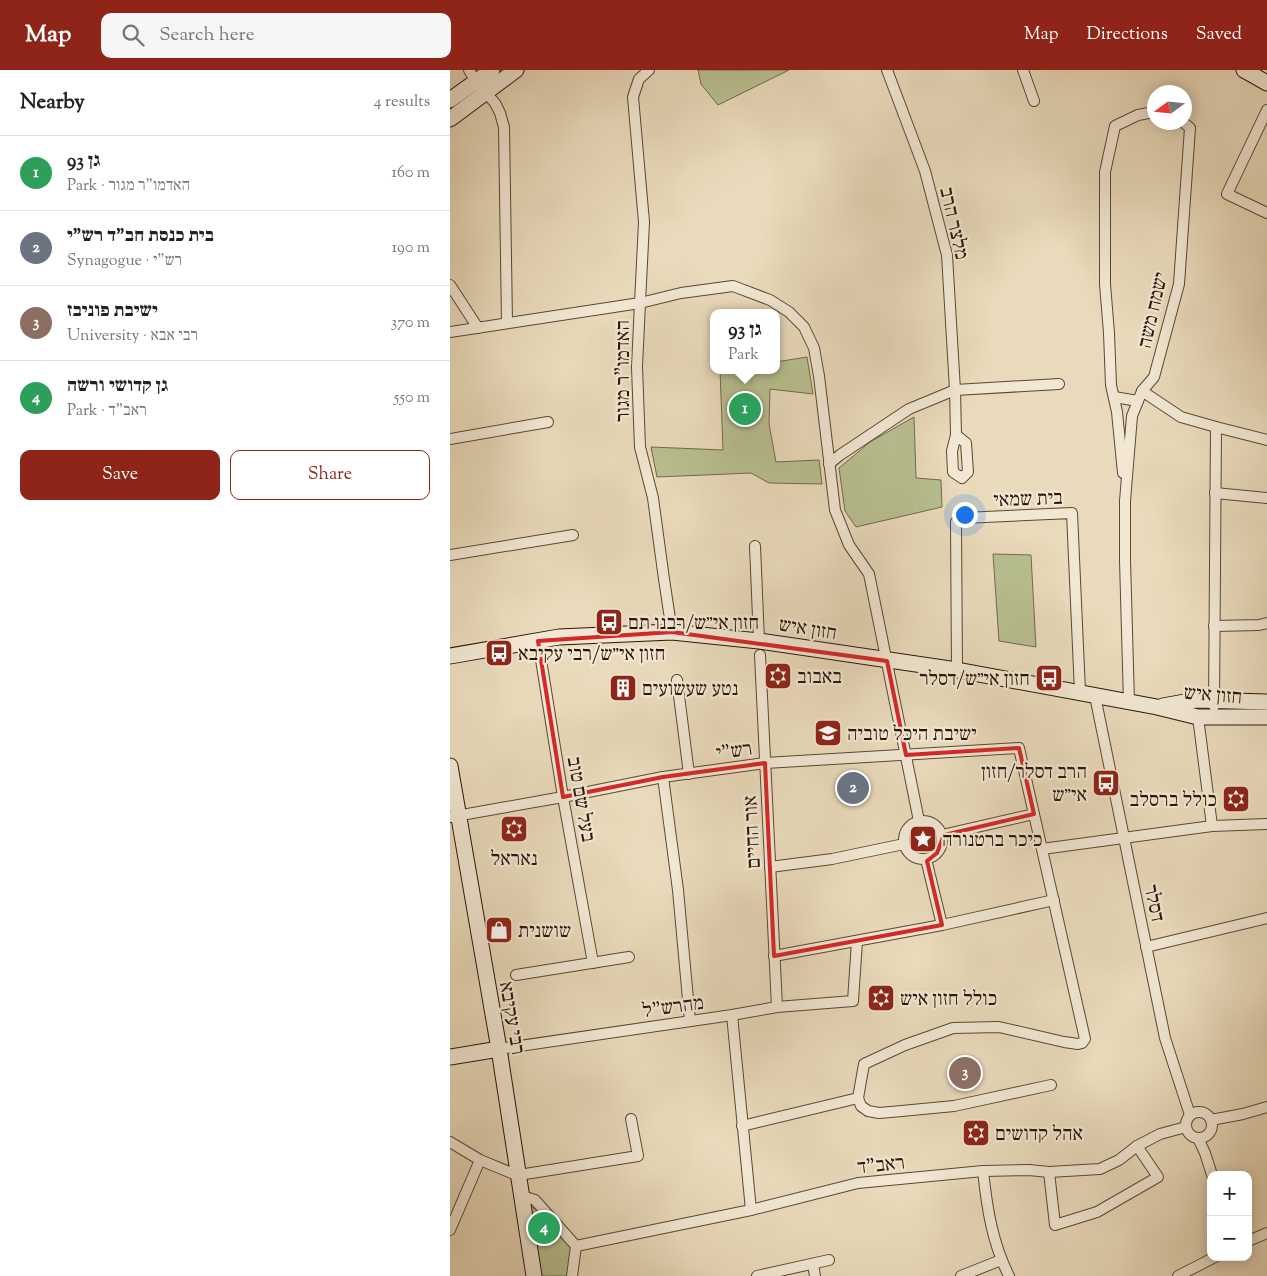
<!DOCTYPE html>
<html lang="en">
<head>
<meta charset="utf-8">
<style>
	:root { --surface:#fff; --page:#f6f6f6; --text:#222; --muted:#767676; --line:#e0e0e0; --accent:#8f2418 }
	body { margin:0; font-family:"Sorts Mill Goudy","Frank Ruhl Libre",serif; background:var(--page); color:var(--text) }
	.controls { position:absolute; right:15px; bottom:15px; display:grid; overflow:hidden; border-radius:10px; box-shadow:0 2px 12px #0003 }
	.controls button { width:45px; height:45px; display:grid; place-items:center; padding:0; border:0; border-bottom:1px solid var(--line); background:var(--surface); color:var(--text); font:25px sans-serif }
	.compass { position:absolute; left:697px; top:15px; width:45px; height:45px; border-radius:50%; background:var(--surface); box-shadow:0 2px 12px #0003; rotate:255deg }
	.you { position:absolute; left:514px; top:444px; width:18px; height:18px; margin:-12px; border:4px solid #fff; border-radius:50%; background:#1a73e8; box-shadow:0 0 0 8px #1a73e833 }
	.badge { display:grid; place-items:center; width:32px; height:32px; border-radius:50%; background:var(--accent); color:#fff; font-size:16px; font-weight:700 }
	.pin { position:absolute; translate:-50% -50%; border:2px solid #fff; box-shadow:0 1px 5px #0006 }
	.popup { position:absolute; left:260px; top:239px; width:70px; height:65px; box-sizing:border-box; display:grid; place-content:center; border-radius:10px; background:var(--surface); filter:drop-shadow(0 1px 4px #0005); font-size:16px; white-space:nowrap; color:var(--muted) }
	.popup b { font-size:19px; color:var(--text) }
	.popup::after { content:''; position:absolute; left:50%; top:100%; margin-left:-10px; border:10px solid transparent; border-top-color:var(--surface) }
	.list { margin:0; padding:0; list-style:none }
	h2 { display:flex; justify-content:space-between; align-items:center; height:65px; margin:0; padding:0 20px; font-size:21px }
	h2 small { font-size:16px; font-weight:400; color:var(--muted) }
	.list li { display:grid; grid-template-columns:32px 1fr auto; gap:15px; align-items:center; box-sizing:border-box; height:75px; padding:0 20px; border-top:1px solid var(--line) }
	.list b { display:block; font-size:19px; white-space:nowrap }
	.list p { margin:0; font-size:16px; white-space:nowrap; color:var(--muted) }
	.list em { font-size:16px; font-style:normal; color:var(--muted) }
	.actions { display:flex; gap:10px; padding:15px 20px }
	.actions a { flex:1; padding:11px 0; border:1px solid var(--accent); border-radius:10px; text-align:center; font-size:18px; color:var(--accent) }
	.actions .main { background:var(--accent); color:#fff }
	.icon { flex:none; width:28px; height:28px; fill:none; stroke:currentColor; stroke-width:2; stroke-linecap:round; stroke-linejoin:round }
	.map { position:relative; flex:none; width:817px; height:1206px; overflow:hidden }
	header { display:flex; align-items:center; gap:30px; box-sizing:border-box; height:70px; padding:0 25px; background:var(--accent); color:#fff }
	header strong { font-size:24px }
	nav { display:flex; gap:28px; margin-inline-start:auto; font-size:18px }
	.search { width:350px; height:45px; background:var(--page); display:flex; align-items:center; gap:12px; box-sizing:border-box; padding:0 18px; border-radius:10px; color:var(--muted); font-size:19px }
	main { display:flex }
	aside { flex:1; background:var(--surface) }
	.map>svg:first-child { display:block }
	.green { fill:#b8bf90; stroke:#716a4c }
	.lines { fill:none; stroke-linecap:round; stroke-linejoin:round }
	.street-casing { stroke:#5a4735; stroke-width:12 }
	.secondary-casing { stroke:#2a1608; stroke-width:17 }
	.street { stroke:#f1e7d3; stroke-width:10 }
	.secondary { stroke:#f1e7d3; stroke-width:15 }
	.marked { fill:none; stroke:#d62828; stroke-width:4; stroke-linejoin:round }
	.labels { text-anchor:middle; stroke-width:4.5; stroke-linejoin:round; paint-order:stroke }
	.street-label { font-size:20px; fill:#2a1608; stroke:#f1e7d3 }
	.poi-label { font-size:20px; fill:#2a1608; stroke:#f1e7d3; text-anchor:start }
</style>
</head>
<body>
<header>
<strong>Map</strong>
<div class="search"><svg class="icon" aria-label="search" viewBox="0 0 24 24"><circle cx="10" cy="10" r="6"/><path d="M15 15l6 6"/></svg>Search here</div>
<nav><a>Map</a><a>Directions</a><a>Saved</a></nav>
</header>
<main>
<aside>
<h2>Nearby<small>4 results</small></h2>
<ul class="list">
<li><span class="badge" style="background:#2e9e5b">1</span><div><b>גן 93</b><p>Park · האדמו&quot;ר מגור</p></div><em>160 m</em></li>
<li><span class="badge" style="background:#6b7280">2</span><div><b>בית כנסת חב&quot;ד רש&quot;י</b><p>Synagogue · רש&quot;י</p></div><em>190 m</em></li>
<li><span class="badge" style="background:#8d6e63">3</span><div><b>ישיבת פוניבז</b><p>University · רבי אבא</p></div><em>370 m</em></li>
<li><span class="badge" style="background:#2e9e5b">4</span><div><b>גן קדושי ורשה</b><p>Park · ראב&quot;ד</p></div><em>550 m</em></li>
</ul>
<div class="actions"><a class="main">Save</a><a>Share</a></div>
</aside>
<div class="map">
<svg width="817" height="1206" viewBox="0 0 817 1206">
	<rect width="100%" height="100%" fill="#e9dabb"/>
	<filter id="stains"><feTurbulence type="fractalNoise" baseFrequency=".004" numOctaves="4"/><feColorMatrix values="0 0 0 0 .2 0 0 0 0 .09 0 0 0 0 .02 0 0 0 .5 -.17"/></filter>
	<radialGradient id="worn" r=".72"><stop offset=".6" stop-color="#630" stop-opacity="0"/><stop offset="1" stop-color="#630" stop-opacity=".3"/></radialGradient>
	<g class="green">
		<polygon points="248,0 339,0 268,35 251,14"/>
		<polygon points="357,287 363,324 320,319 319,354 326,392 369,390 372,414 319,413 301,403 207,407 201,377 273,380 270,300 326,300 326,292"/>
		<polygon points="464,347 466,408 491,410 492,437 406,457 395,441 389,398 420,372"/>
		<polygon points="543,484 581,485 586,577 549,571"/>
		<polygon points="80,1136 87,1140 122,1176 117,1206 90,1206"/>
	</g>
	<g class="lines">
		<g class="street-casing">
			<g id="street">
				<polyline points="19,0 26,12 45,33 50,43 54,57 57,253"/>
				<polyline points="437,0 475,101 497,185 505,320 506,365"/>
				<polyline points="573,0 584,31"/>
				<polyline points="817,40 777,124 817,143"/>
				<polyline points="0,215 28,258"/>
				<polyline points="0,262 190,233 194,152 183,27 189,9 199,0"/>
				<polyline points="692,321 731,347 766,357 817,370"/>
				<polyline points="664,327 688,331"/>
				<polygon points="506,365 516,373 518,402 512,408 503,402 502,381"/>
				<polyline points="0,369 98,352"/>
				<polyline points="379,394 390,385 459,339 505,320 609,314"/>
				<polyline points="673,403 667,342 661,315 659,263 655,214 655,102 665,56 688,45 704,42"/>
				<polyline points="765,423 817,428"/>
				<polyline points="305,476 309,571"/>
				<polyline points="0,485 123,465"/>
				<polyline points="764,556 809,555 817,553"/>
				<polyline points="222,562 214,509 203,428 190,377 187,297 190,233 231,223 283,216 320,230 339,242 354,257 364,278 369,306 385,440 399,475 419,504 469,751"/>
				<polyline points="88,571 113,727 143,893"/>
				<polyline points="310,585 327,937"/>
				<polyline points="507,600 506,452 513,448 622,443 630,622"/>
				<polyline points="227,610 239,704"/>
				<polyline points="645,626 715,968 740,1045"/>
				<polyline points="679,633 675,490 675,431 682,346 692,321 704,307 729,214 740,58 733,52"/>
				<polyline points="764,636 766,357"/>
				<polyline points="748,647 762,756"/>
				<polyline points="213,707 228,820 240,951"/>
				<polyline points="0,747 113,727 213,707 315,693 569,678 635,969 632,973 628,974 614,972 549,957 503,958 455,975 414,994 408,1028"/>
				<circle cx="473" cy="770" r="19"/>
				<polyline points="492,765 584,744"/>
				<polyline points="592,779 762,756 817,754"/>
				<polyline points="476,789 492,855"/>
				<polyline points="320,797 382,789 454,774"/>
				<polyline points="696,877 817,848"/>
				<polyline points="324,886 492,855 604,830"/>
				<polyline points="66,905 179,887"/>
				<polyline points="282,945 301,1140"/>
				<polyline points="49,979 282,945 327,937 403,931 407,871"/>
				<circle cx="749" cy="1055" r="13"/>
				<polyline points="761,1050 793,1044 817,1037"/>
				<polyline points="292,1056 408,1028 411,1036 418,1041 429,1043 441,1042 504,1036 601,1015"/>
				<polyline points="748,1068 755,1083 762,1105"/>
				<polyline points="0,1072 30,1090 69,1106"/>
				<path d="M533,1101C537,1138 542,1172 559,1206"/>
				<polyline points="599,1102 605,1155 647,1142 708,1107 687,1076"/>
				<polyline points="69,1105 188,1086 181,1049"/>
				<polyline points="72,1126 85,1130 126,1176 122,1206"/>
				<polyline points="0,1160 30,1090"/>
				<polyline points="798,1171 817,1163"/>
				<polyline points="126,1176 301,1140 408,1113 533,1101 579,1100 599,1102 650,1099 669,1090 687,1076 710,1064 736,1057"/>
				<polyline points="363,1194 365,1206"/>
				<polyline points="307,1206 379,1190"/>
				<polyline points="511,1206 551,1190"/>
				<polyline points="728,1206 765,1187"/>
			</g>
		</g>
		<g class="secondary-casing">
			<g id="secondary">
				<polyline points="794,0 817,13"/>
				<polyline points="0,30 42,0"/>
				<polyline points="0,49 66,0"/>
				<polyline points="0,586 109,567 222,562 309,571 507,600 707,637 748,647 817,647"/>
				<polyline points="713,636 746,630 817,632"/>
				<polyline points="0,696 49,979 84,1206"/>
				<polyline points="0,987 49,979"/>
			</g>
		</g>
		<use href="#street" class="street"/>
		<use href="#secondary" class="secondary"/>
	</g>
	<path class="marked" d="M222,562L437,591L456,685L569,678L584,744L494,765L487,783L477,791L492,855L324,886L315,693L213,707L113,727L88,571Z"/>
	<defs>
		<g id="bus-square" transform="scale(1.4375)"><rect x="-9" y="-9" width="18" height="18" rx="4" fill="#8f2418" stroke="#f1e7d3"/><path d="M-5-6H5V4H4V6H2V4H-2V6H-4V4H-5ZM-3.5-4V0h7V-4ZM-3.5 1.2v1.5H-2V1.2ZM2 1.2v1.5H3.5V1.2Z" fill="#fff"/></g>
		<g id="synagogue-square" transform="scale(1.4375)"><rect x="-9" y="-9" width="18" height="18" rx="4" fill="#8f2418" stroke="#f1e7d3"/><path d="M0-6.5L5.6 3.2H-5.6ZM0 6.5L5.6-3.2H-5.6Z" fill="#fff"/></g>
		<g id="building-square" transform="scale(1.4375)"><rect x="-9" y="-9" width="18" height="18" rx="4" fill="#8f2418" stroke="#f1e7d3"/><path d="M-4-6H4V6H1V3H-1V6H-4ZM-2.5-4.3h1.7v1.8h-1.7ZM.8-4.3h1.7v1.8H.8ZM-2.5-1h1.7V.8h-1.7ZM.8-1h1.7V.8H.8Z" fill="#fff"/></g>
		<g id="school-square" transform="scale(1.4375)"><rect x="-9" y="-9" width="18" height="18" rx="4" fill="#8f2418" stroke="#f1e7d3"/><path d="M0-5L7-2L0 1L-7-2ZM-4 1L0 2.5L4 1V4Q0 6-4 4Z" fill="#fff"/></g>
		<g id="sight-square" transform="scale(1.4375)"><rect x="-9" y="-9" width="18" height="18" rx="4" fill="#8f2418" stroke="#f1e7d3"/><path d="M0-6L1.8-2.2L6-1.7L2.9 1.2L3.7 5.4L0 3.3L-3.7 5.4L-2.9 1.2L-6-1.7L-1.8-2.2Z" fill="#fff"/></g>
		<g id="shop-square" transform="scale(1.4375)"><rect x="-9" y="-9" width="18" height="18" rx="4" fill="#8f2418" stroke="#f1e7d3"/><path d="M-5-2.5h2.3a2.7 3.5 0 0 1 5.4 0H5L5.5 6h-11ZM-1.5-2.5h3a1.5 2.3 0 0 0-3 0Z" fill="#fff"/></g>
	</defs>
	<g fill-rule="evenodd">
		<use href="#bus-square" x="159" y="552"/>
		<use href="#bus-square" x="49" y="583"/>
		<use href="#synagogue-square" x="328" y="606"/>
		<use href="#bus-square" x="599" y="608"/>
		<use href="#building-square" x="173" y="618"/>
		<use href="#school-square" x="378" y="663"/>
		<use href="#bus-square" x="656" y="713"/>
		<use href="#synagogue-square" x="786" y="729"/>
		<use href="#synagogue-square" x="64" y="759"/>
		<use href="#sight-square" x="473" y="769"/>
		<use href="#shop-square" x="49" y="860"/>
		<use href="#synagogue-square" x="431" y="928"/>
		<use href="#synagogue-square" x="526" y="1063"/>
	</g>
	<g class="labels">
		<g class="street-label">
			<text transform="translate(505 153) rotate(77)" y="7">מלצר הרב</text>
			<text transform="translate(702 240) rotate(-77)" y="7">ישמח משה</text>
			<text transform="translate(172 301) rotate(-90)" y="7">האדמו"ר מגור</text>
			<text transform="translate(578 428) rotate(-2)" y="7">בית שמאי</text>
			<text transform="translate(358 558) rotate(9)" y="7">חזון איש</text>
			<text transform="translate(763 624) rotate(5)" y="7">חזון איש</text>
			<text transform="translate(284 680) rotate(-8)" y="7">רש"י</text>
			<text transform="translate(132 729) rotate(80)" y="7">בעל שם טוב</text>
			<text transform="translate(301 762) rotate(-93)" y="7">אור החיים</text>
			<text transform="translate(705 833) rotate(78)" y="7">דסלר</text>
			<text transform="translate(223 936) rotate(-8)" y="7">מהרש"ל</text>
			<text transform="translate(63 948) rotate(80)" y="7">רבי עקיבא</text>
			<text transform="translate(431 1094) rotate(-6)" y="7">ראב"ד</text>
		</g>
		<g class="poi-label">
			<text x="178" y="559">חזון אי״ש/רבנו תם</text>
			<text x="68" y="590">חזון אי״ש/רבי עקיבא</text>
			<text x="347" y="613">באבוב</text>
			<text x="580" y="615" text-anchor="end">חזון אי״ש/דסלר</text>
			<text x="192" y="625">נטע שעשועים</text>
			<text x="397" y="670">ישיבת היכל טוביה</text>
			<text x="637" y="708" text-anchor="end">הרב דסלר/חזון<tspan x="637" dy="23">אי״ש</tspan></text>
			<text x="767" y="736" text-anchor="end">כולל ברסלב</text>
			<text x="492" y="776">כיכר ברטנורה</text>
			<text x="64" y="795" text-anchor="middle">נאראל</text>
			<text x="68" y="867">שושנית</text>
			<text x="450" y="935">כולל חזון איש</text>
			<text x="545" y="1070">אהל קדושים</text>
		</g>
	</g>
	<rect width="100%" height="100%" filter="url(#stains)"/>
	<rect width="100%" height="100%" fill="url(#worn)"/>
</svg>
<div class="controls">
<button>+</button>
<button>−</button>
</div>
<svg class="compass" viewBox="-18 -18 36 36"><path d="M0-13l5 13h-10z" fill="#e53935"/><path d="M0 13l5-13h-10z" fill="#767676"/></svg>
<div class="you"></div>
<div class="pin badge" style="left:295px;top:339px;background:#2e9e5b">1</div>
<div class="popup"><b>גן 93</b>Park</div>
<div class="pin badge" style="left:403px;top:718px;background:#6b7280">2</div>
<div class="pin badge" style="left:515px;top:1003px;background:#8d6e63">3</div>
<div class="pin badge" style="left:94px;top:1158px;background:#2e9e5b">4</div>
</div>
</main>
</body>
</html>
